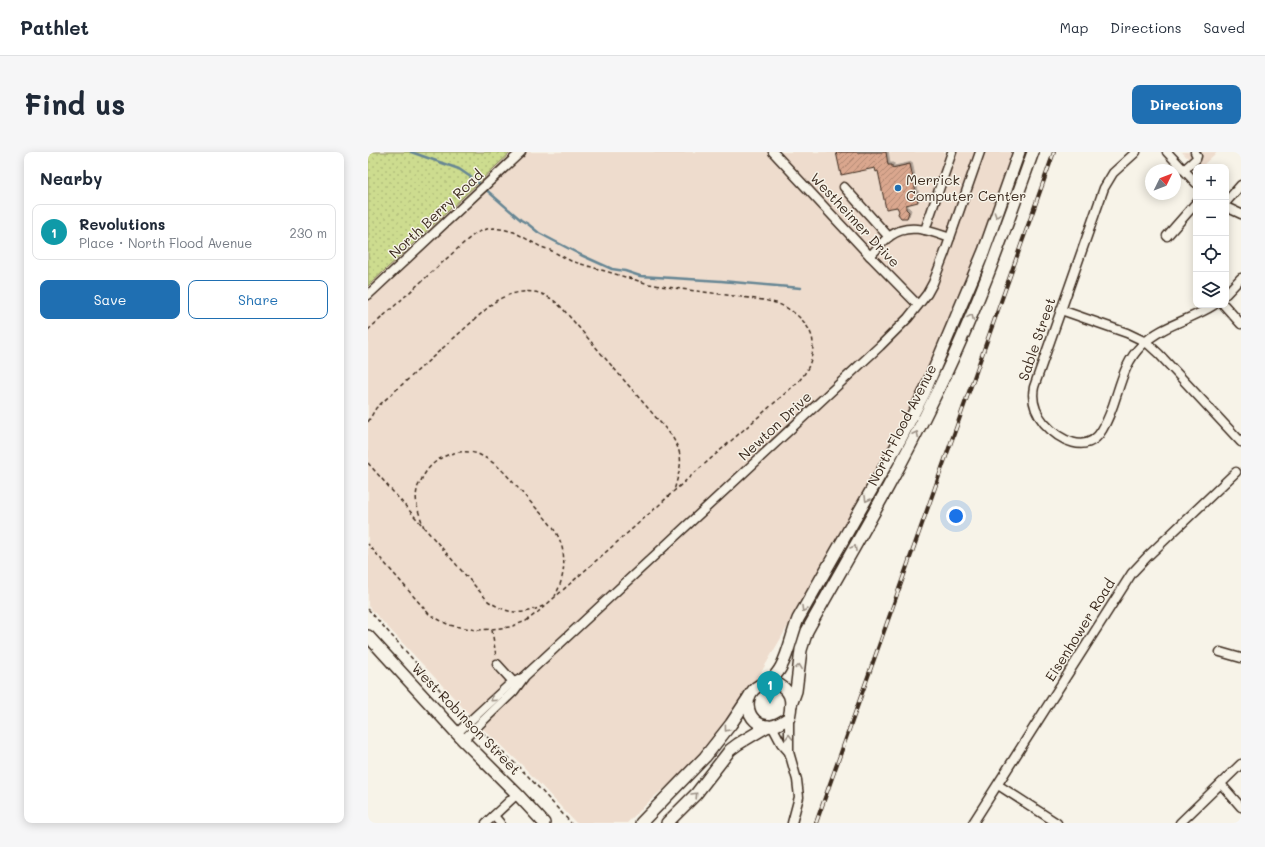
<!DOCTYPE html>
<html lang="en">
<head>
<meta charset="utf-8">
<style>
	:root { --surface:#fff; --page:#f6f6f7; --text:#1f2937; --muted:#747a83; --line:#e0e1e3; --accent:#1f6fb2 }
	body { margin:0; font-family:Mali,sans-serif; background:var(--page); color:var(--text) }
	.controls { position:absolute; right:12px; top:12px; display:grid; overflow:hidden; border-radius:8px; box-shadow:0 2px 10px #0003 }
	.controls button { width:36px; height:36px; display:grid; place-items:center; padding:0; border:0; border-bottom:1px solid var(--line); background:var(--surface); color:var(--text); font:20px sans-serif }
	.compass { position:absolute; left:777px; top:12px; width:36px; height:36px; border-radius:50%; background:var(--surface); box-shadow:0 2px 10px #0003; rotate:47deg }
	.you { position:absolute; left:588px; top:364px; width:14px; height:14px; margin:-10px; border:3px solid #fff; border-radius:50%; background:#1a73e8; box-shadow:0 0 0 6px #1a73e833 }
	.badge { display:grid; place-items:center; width:26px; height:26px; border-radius:50%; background:var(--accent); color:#fff; font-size:13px; font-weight:700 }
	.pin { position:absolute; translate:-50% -33px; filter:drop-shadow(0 1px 2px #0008) }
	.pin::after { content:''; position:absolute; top:21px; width:14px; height:12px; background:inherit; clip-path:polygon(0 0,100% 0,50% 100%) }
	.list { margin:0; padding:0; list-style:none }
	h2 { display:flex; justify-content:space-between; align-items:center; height:52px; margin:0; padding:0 16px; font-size:17px }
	h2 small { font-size:13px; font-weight:400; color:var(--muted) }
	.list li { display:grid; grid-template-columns:26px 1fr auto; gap:12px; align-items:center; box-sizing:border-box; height:56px; margin:0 8px 8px; padding:0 8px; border:1px solid var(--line); border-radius:8px }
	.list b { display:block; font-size:15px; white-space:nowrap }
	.list p { margin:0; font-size:13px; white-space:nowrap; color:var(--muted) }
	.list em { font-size:13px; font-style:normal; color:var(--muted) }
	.actions { display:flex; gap:8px; padding:12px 16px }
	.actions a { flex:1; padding:9px 0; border:1px solid var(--accent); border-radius:8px; text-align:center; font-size:14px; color:var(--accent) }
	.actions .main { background:var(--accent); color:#fff }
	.icon { flex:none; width:22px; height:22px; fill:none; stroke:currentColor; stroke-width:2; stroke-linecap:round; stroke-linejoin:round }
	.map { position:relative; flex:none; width:873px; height:671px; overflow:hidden; border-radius:8px }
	header { display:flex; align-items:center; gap:24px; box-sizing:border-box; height:56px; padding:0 20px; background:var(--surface); border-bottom:1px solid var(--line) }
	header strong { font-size:19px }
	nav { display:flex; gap:22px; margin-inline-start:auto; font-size:14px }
	.intro { display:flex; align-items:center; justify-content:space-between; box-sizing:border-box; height:96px; padding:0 24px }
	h1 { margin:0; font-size:28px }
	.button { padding:10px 18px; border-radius:8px; background:var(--accent); color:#fff; font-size:14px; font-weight:700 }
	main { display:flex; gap:24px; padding:0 24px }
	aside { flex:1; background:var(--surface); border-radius:8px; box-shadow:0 2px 10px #0003 }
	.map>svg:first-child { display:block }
	.built { fill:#eedccd }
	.grass { fill:url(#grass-dots); stroke:#848356 }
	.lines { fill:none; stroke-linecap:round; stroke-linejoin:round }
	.stream { stroke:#668694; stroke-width:2.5 }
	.building { fill:url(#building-hatch); stroke:#3b2a1e; filter:url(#shadow) }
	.minor-casing { stroke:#3b2a1e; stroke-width:11 }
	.major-casing { stroke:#3b2a1e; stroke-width:14 }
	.path { stroke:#3b2a1e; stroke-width:1.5; stroke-dasharray:4 3; stroke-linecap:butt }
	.minor { stroke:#f7f3e8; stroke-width:8 }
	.major { stroke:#f7f3e8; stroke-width:11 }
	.rail-casing { stroke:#3b2a1e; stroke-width:4 }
	.rail { stroke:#f7f3e8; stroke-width:2.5; stroke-dasharray:8; stroke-linecap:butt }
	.oneway { stroke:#998e83 }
	.poi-dot { fill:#1f6fb2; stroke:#f7f3e8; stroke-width:1.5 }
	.labels { text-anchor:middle; stroke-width:3; stroke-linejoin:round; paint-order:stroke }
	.poi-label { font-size:14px; fill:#3b2a1e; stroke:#f7f3e8; text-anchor:start }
	.street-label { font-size:14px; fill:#3b2a1e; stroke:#f7f3e8 }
</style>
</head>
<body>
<header>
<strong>Pathlet</strong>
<nav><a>Map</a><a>Directions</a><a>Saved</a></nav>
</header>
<div class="intro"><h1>Find us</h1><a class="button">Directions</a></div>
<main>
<aside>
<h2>Nearby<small></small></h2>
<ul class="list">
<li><span class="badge" style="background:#0f9aa8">1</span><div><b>Revolutions</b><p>Place · North Flood Avenue</p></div><em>230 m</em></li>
</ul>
<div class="actions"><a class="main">Save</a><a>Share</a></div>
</aside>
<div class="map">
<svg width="873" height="671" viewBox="0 0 873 671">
	<defs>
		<pattern id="grass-dots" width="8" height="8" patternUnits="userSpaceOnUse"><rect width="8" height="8" fill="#cddc8f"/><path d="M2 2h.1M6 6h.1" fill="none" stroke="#b1bd7b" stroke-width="1.8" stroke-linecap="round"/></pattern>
		<pattern id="building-hatch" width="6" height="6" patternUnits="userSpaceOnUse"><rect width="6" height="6" fill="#daa78e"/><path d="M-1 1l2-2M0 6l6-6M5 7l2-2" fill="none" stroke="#b28873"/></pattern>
		<filter id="shadow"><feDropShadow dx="2" dy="-2" stdDeviation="0" flood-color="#0004"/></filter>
	</defs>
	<rect width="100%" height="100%" fill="#f7f3e8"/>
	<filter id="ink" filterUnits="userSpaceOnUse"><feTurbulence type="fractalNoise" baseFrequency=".025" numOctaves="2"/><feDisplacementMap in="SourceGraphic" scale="8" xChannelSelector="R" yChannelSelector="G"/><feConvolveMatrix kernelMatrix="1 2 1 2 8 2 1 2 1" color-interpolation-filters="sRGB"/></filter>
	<g filter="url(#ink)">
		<g class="built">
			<polygon points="0,0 645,0 607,106 568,202 532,276 505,327 391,524 376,547 341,593 313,623 287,644 259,671 208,671 153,612 114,576 0,454"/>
			<polygon points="814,0 849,0 833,15 828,15"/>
		</g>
		<polygon class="grass" points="0,0 143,0 0,134"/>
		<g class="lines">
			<polyline class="stream" points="43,0 91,17 107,28 153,68 160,72 171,81 213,103 244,117 257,119 272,124 353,129 433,136"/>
		</g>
		<polygon class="building" points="468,0 518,0 520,13 524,13 524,16 542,12 550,50 538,53 538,57 541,60 539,66 533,66 530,62 531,59 529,55 518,57 510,19 508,20 507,16 473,23"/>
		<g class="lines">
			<g class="minor-casing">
				<g id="minor">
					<polyline points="405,0 502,104 550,153"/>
					<path d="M768,0L745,21L736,36L666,235C663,249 667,260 676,271C691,288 719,304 734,278C751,251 750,216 774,193C794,173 823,168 846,153"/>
					<polyline points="799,0 828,31"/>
					<polyline points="816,18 828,7 829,4 827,0"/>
					<polyline points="476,35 521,85"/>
					<polyline points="858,50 873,33"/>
					<polyline points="858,55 873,62"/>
					<polyline points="557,78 584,0"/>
					<polyline points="799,84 828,51"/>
					<path d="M502,104C509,97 515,89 522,84C541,70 562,79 582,86"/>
					<polyline points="858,142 873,126"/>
					<polyline points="0,143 153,0"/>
					<polyline points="856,153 873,172"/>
					<polyline points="693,158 759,181 778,190 791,202 873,290"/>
					<polyline points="852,500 873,506"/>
					<polyline points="129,512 149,534"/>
					<polyline points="404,574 413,591 421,600 421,566"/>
					<polyline points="89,581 141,533 154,526"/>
					<polyline points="95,588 146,539 157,524 512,194 540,166 559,142 565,131 577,100 612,0"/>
					<polyline points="421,600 429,628 431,645 424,671"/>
					<polyline points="853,632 873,655"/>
					<polyline points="630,633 689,671"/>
					<polyline points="126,664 132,671"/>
					<polyline points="118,671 149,642"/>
					<polyline points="605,671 764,421 780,404 868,320"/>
					<polyline points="812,671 873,612"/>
				</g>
			</g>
			<g class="major-casing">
				<g id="major">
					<polyline points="0,484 95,588 152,645 176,671"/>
					<path d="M405,530C424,537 425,548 421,566C415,569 410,573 404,574C376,577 368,532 405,530Z"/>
					<path d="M401,531C405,526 410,521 413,515C421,500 424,482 430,467L533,286L556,241L616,99L651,0"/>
					<path d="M423,553L428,539L433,498L439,479C482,402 527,327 565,248C605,168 635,84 665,0"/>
					<polyline points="273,671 337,605 363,572 381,545"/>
					<polyline points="299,671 328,642 362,598 370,592 400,574"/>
				</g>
			</g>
			<g class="path">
				<path d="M0,178L98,89L108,81L119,77L126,76L138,78L146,80L173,95L182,98L203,109L281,132C309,137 338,140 366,144C379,146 394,147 408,151C425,157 446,174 445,194C444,209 440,219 430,230L306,339L290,354L170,460L158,469L142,475L124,477L108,478L81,473L66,465L61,462L0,392"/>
				<path d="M0,270L8,256L125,151C139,141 162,135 178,144C185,147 190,152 195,157L303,283C318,306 312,315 306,339"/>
				<path d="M0,311L120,449C140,462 153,464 175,454"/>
				<path d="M56,376C52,364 46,350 49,338C49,335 51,332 53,329C61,308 87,294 110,302C116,305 122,308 128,313C139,322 147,333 157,344C169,358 190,376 194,395C198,412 195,429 187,444"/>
				<polyline points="0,457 90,558 96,563"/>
				<polyline points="124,478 128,504"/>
				<polyline points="114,580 159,623 203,671"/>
			</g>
			<use href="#minor" class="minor"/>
			<use href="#major" class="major"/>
			<g class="rail-casing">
				<polyline id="rail" points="448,671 686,0"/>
			</g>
			<use href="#rail" class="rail"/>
		</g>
		<defs><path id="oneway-chevron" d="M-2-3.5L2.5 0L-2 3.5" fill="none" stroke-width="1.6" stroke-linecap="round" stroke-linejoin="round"/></defs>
		<g class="oneway">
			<use href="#oneway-chevron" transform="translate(629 63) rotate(109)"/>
			<use href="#oneway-chevron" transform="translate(603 165) rotate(-66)"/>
			<use href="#oneway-chevron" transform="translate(548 282) rotate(-63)"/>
			<use href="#oneway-chevron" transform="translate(499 347) rotate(120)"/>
			<use href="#oneway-chevron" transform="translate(486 396) rotate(-60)"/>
			<use href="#oneway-chevron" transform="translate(436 457) rotate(120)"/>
			<use href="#oneway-chevron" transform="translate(431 515) rotate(-82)"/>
			<use href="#oneway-chevron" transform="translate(125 547) rotate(137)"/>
			<use href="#oneway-chevron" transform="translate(359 577) rotate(127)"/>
			<use href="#oneway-chevron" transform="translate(421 585) rotate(-90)"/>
			<use href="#oneway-chevron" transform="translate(327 643) rotate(-47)"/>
		</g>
	</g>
	<circle class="poi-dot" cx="530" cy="36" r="4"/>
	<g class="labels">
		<g class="poi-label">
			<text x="538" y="33">Merrick<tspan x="538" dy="16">Computer Center</tspan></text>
		</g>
		<g class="street-label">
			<text transform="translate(68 62) rotate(-43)" y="5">North Berry Road</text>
			<text transform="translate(487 68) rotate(47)" y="5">Westheimer Drive</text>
			<text transform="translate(669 187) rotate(-71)" y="5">Sable Street</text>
			<text transform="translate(534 273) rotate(-63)" y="5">North Flood Avenue</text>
			<text transform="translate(407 274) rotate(-43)" y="5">Newton Drive</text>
			<text transform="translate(712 478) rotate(-58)" y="5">Eisenhower Road</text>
			<text transform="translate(98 567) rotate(46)" y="5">West Robinson Street</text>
		</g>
	</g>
</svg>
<div class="controls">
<button>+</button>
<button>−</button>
<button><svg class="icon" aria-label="locate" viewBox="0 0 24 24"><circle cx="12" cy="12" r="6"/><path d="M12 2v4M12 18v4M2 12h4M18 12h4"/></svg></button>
<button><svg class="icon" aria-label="layers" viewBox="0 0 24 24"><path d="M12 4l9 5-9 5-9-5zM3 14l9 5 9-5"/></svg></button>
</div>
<svg class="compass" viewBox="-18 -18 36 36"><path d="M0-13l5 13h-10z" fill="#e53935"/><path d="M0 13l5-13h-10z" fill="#747a83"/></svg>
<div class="you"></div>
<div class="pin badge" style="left:402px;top:552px;background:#0f9aa8">1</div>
</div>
</main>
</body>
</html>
